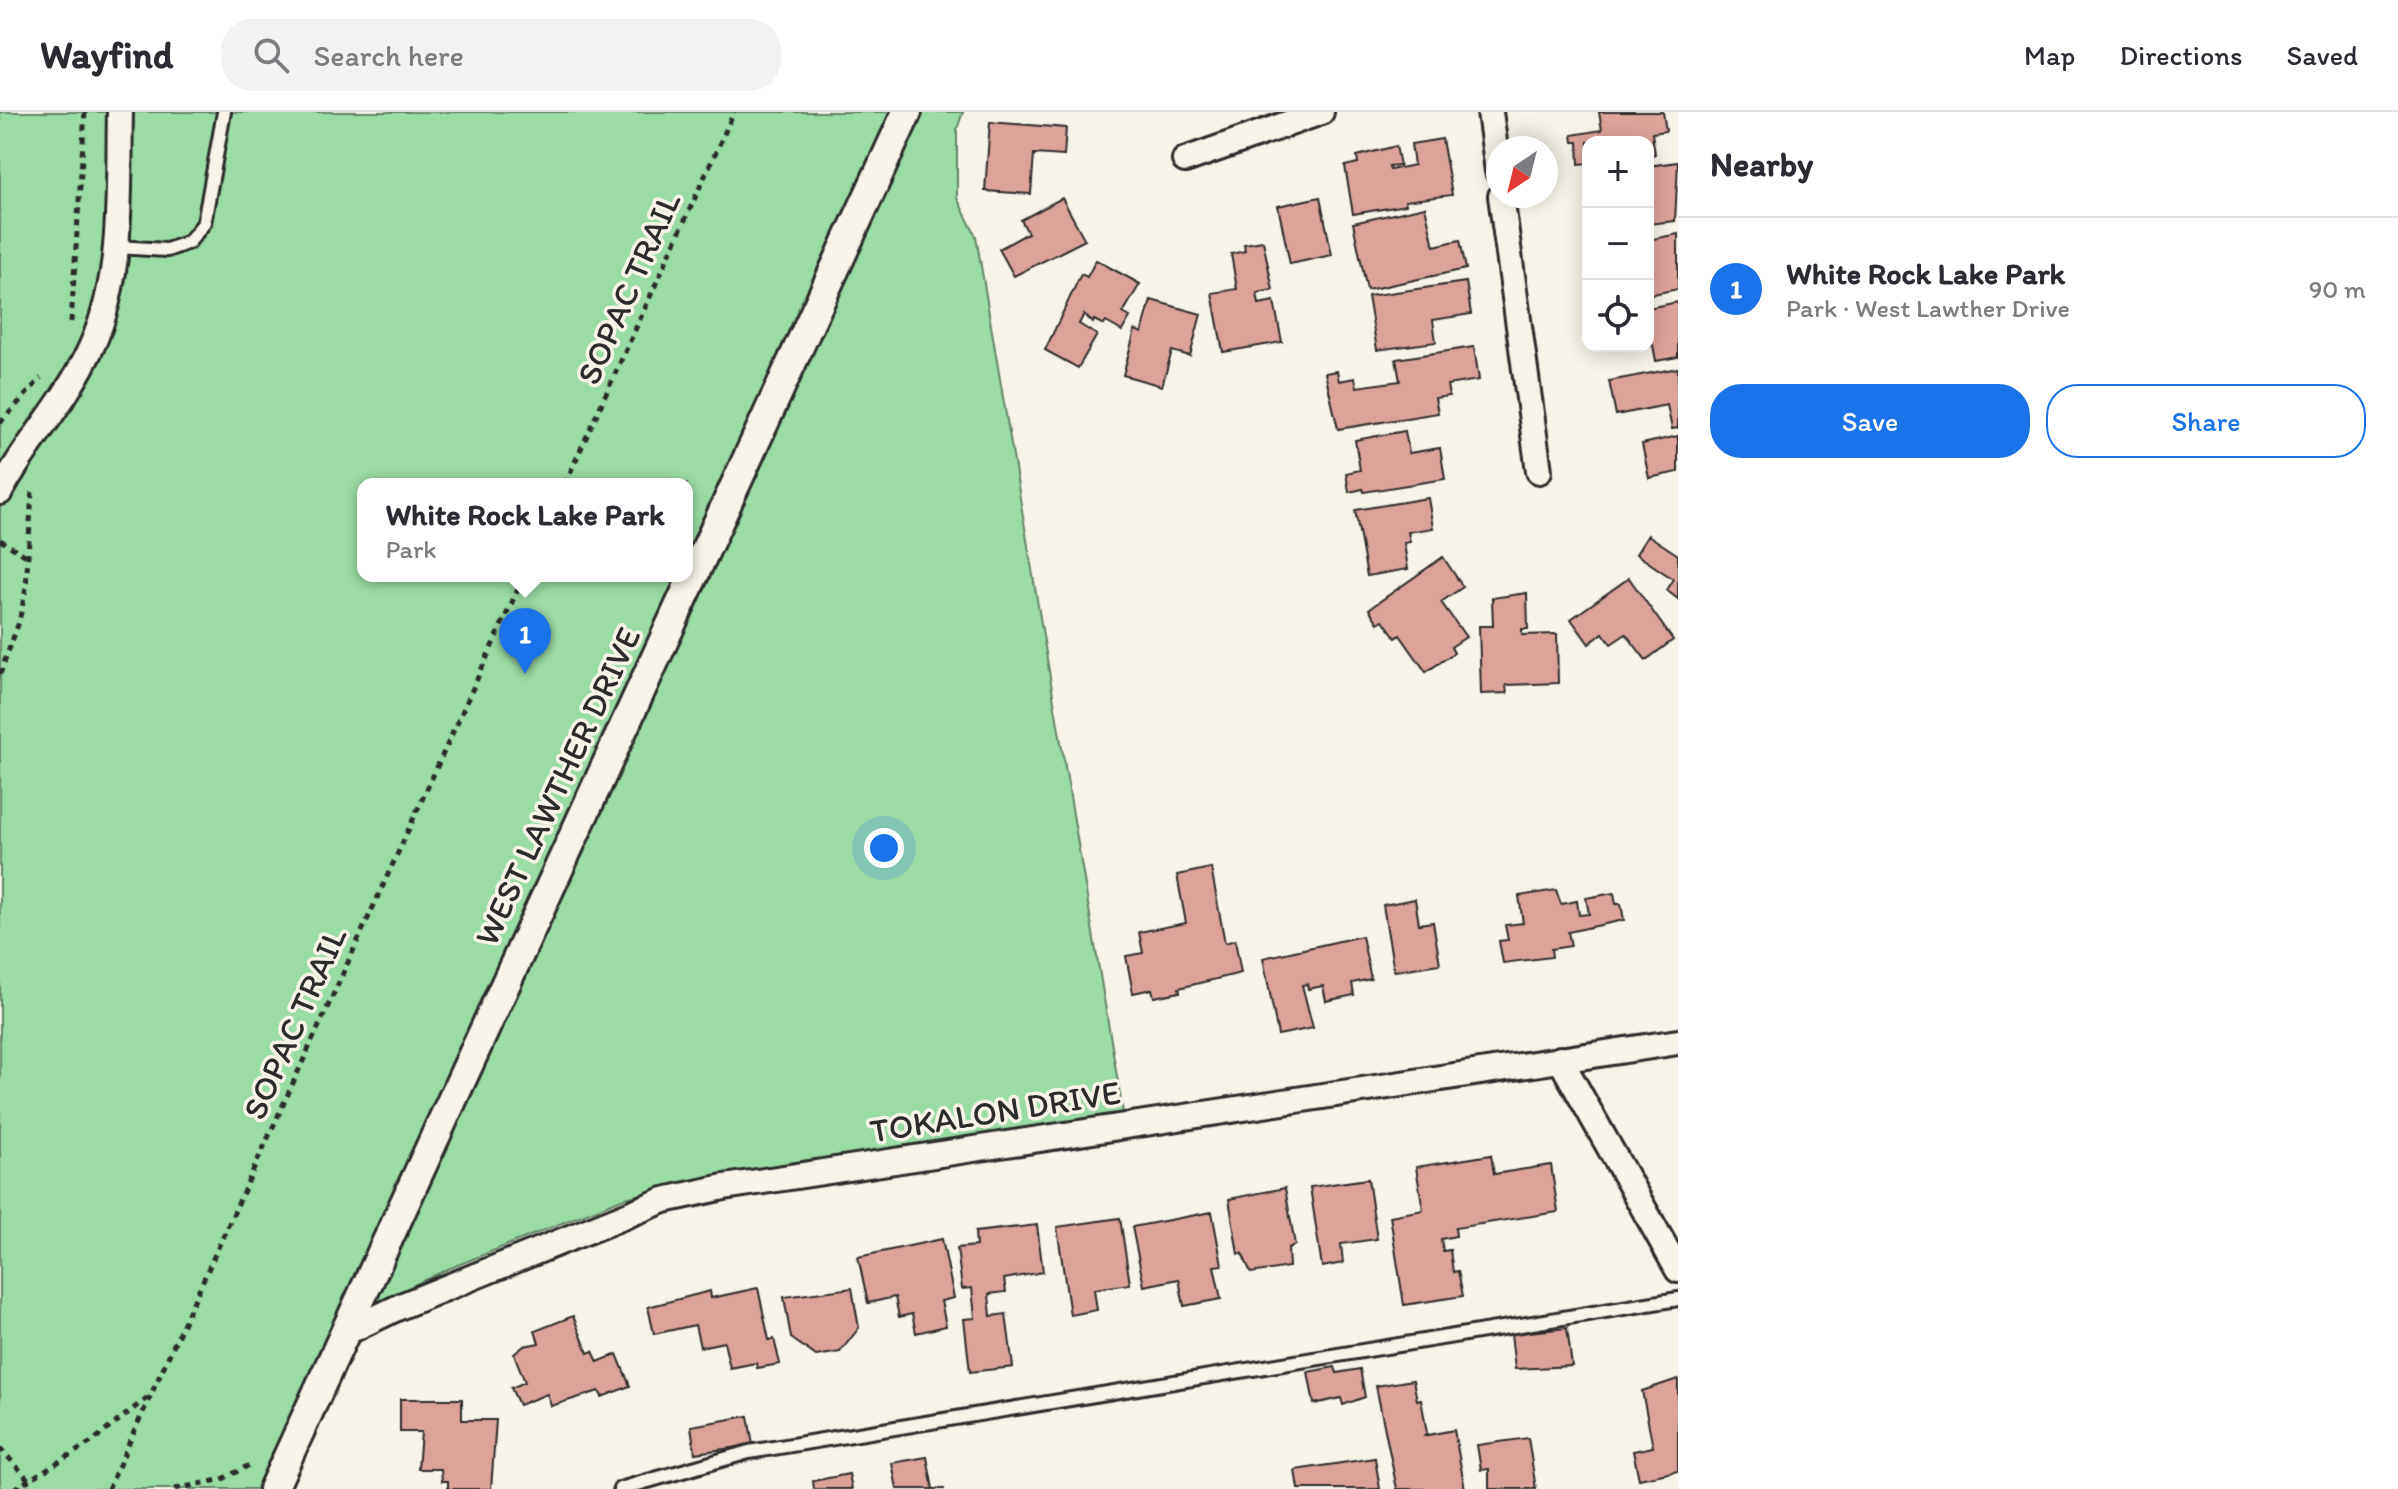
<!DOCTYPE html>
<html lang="en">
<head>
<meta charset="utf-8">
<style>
	:root { --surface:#fff; --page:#f2f2f3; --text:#2b2b33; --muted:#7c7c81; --line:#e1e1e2; --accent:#1a73e8 }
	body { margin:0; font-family:Itim,sans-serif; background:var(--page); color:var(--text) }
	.controls { position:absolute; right:24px; top:24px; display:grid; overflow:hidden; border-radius:16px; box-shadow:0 4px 20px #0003 }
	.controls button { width:72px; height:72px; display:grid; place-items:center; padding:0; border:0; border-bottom:2px solid var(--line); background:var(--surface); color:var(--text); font:40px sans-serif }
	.compass { position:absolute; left:1486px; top:24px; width:72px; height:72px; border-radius:50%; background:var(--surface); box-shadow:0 4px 20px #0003; rotate:215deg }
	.you { position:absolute; left:884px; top:736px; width:28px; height:28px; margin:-20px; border:6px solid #fff; border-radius:50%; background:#1a73e8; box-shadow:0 0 0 12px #1a73e833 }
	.badge { display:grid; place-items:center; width:52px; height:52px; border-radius:50%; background:var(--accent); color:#fff; font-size:26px; font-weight:700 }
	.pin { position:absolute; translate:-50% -66px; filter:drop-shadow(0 2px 4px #0008) }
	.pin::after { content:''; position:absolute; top:42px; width:28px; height:24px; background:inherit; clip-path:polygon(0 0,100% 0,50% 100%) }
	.popup { position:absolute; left:357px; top:366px; width:336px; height:104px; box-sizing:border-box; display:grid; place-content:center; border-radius:16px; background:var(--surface); filter:drop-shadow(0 2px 6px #0005); font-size:26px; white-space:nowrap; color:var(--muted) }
	.popup b { font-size:30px; color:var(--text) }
	.popup::after { content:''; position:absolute; left:50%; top:100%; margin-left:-16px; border:16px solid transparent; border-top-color:var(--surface) }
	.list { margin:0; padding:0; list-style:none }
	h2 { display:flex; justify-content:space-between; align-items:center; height:104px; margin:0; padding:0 32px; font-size:34px }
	h2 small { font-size:26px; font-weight:400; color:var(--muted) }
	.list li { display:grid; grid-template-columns:52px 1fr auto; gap:24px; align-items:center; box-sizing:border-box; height:144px; padding:0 32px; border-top:2px solid var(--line) }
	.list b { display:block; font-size:30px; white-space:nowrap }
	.list p { margin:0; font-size:26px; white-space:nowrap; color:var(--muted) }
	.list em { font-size:26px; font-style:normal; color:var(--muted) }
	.actions { display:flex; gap:16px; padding:24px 32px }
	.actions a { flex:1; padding:18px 0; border:2px solid var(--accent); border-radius:32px; text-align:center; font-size:28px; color:var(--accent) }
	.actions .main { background:var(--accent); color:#fff }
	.icon { flex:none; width:44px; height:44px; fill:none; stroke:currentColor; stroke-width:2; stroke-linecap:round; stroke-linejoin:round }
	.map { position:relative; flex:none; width:1678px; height:1377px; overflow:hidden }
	header { display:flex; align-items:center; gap:48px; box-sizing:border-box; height:112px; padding:0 40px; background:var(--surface); border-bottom:2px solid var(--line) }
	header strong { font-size:38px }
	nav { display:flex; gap:44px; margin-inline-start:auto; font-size:28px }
	.search { width:560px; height:72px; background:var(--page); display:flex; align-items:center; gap:20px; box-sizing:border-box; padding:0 28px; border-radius:32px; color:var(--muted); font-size:30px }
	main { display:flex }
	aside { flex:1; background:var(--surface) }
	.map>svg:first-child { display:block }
	.green { fill:#9bdba5; stroke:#638368; stroke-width:2; fill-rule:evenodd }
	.building { fill:#dca39b; stroke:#2b2b2b; stroke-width:2 }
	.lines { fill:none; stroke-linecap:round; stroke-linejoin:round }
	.service-casing { stroke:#2b2b2b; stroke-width:18 }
	.minor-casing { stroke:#2b2b2b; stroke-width:30 }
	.tertiary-casing { stroke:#2b2b2b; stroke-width:34 }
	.path { stroke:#2b2b2b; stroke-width:5; stroke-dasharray:6 6; stroke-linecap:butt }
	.service { stroke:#f7f3e8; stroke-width:12 }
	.minor { stroke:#f7f3e8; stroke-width:24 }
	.tertiary { stroke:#f7f3e8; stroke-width:28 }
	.labels { text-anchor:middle; stroke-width:7; stroke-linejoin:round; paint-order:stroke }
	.street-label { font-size:34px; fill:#2b2b2b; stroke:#f7f3e8 }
</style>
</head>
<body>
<header>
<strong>Wayfind</strong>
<div class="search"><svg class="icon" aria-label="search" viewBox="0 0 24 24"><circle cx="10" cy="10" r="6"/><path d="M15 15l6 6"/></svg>Search here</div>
<nav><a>Map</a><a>Directions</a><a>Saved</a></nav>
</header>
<main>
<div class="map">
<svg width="1678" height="1377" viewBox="0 0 1678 1377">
	<rect width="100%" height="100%" fill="#f7f3e8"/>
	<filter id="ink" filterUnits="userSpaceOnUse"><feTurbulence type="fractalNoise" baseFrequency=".0125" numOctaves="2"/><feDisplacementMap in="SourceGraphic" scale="16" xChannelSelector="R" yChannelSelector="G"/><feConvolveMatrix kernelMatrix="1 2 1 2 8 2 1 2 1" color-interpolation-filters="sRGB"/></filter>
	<g filter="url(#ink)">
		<path class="green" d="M0,0H963L957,17V86L976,124L1123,1000L748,1061L624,1086L448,1157L346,1205L262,1377H0ZM363,372H687V464H363Z"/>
		<g class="building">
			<polygon points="1599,0 1663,0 1666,19 1652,21 1655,42 1649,44 1648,30 1588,30 1588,51 1579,52 1578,30 1573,30 1572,23 1602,18"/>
			<polygon points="990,10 1066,16 1064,44 1034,42 1031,82 985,79"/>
			<polygon points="1442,27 1452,83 1405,89 1406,93 1353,102 1345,54 1358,51 1357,44 1396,34 1400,53 1389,54 1390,58 1414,53 1411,32"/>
			<polygon points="1678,50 1675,109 1648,112 1648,54"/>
			<polygon points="1320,85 1332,143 1290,152 1278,94"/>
			<polygon points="1062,86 1085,128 1014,164 999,137 1028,121 1021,108"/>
			<polygon points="1425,95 1434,134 1460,128 1466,157 1367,178 1353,111"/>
			<polygon points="1678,122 1678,177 1648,183 1648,128"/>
			<polygon points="1263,129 1273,178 1257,181 1259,192 1274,189 1282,230 1223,240 1212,181 1237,177 1231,142 1245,139 1244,132"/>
			<polygon points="1096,148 1140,172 1123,201 1130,205 1122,219 1106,210 1104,213 1094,208 1093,211 1084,202 1079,212 1097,223 1078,256 1045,238 1081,162 1087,165"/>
			<polygon points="1466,170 1471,202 1433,208 1436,230 1377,238 1368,184"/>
			<polygon points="1151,188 1201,202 1190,244 1172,239 1162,274 1123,263 1135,218 1142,221"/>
			<polygon points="1678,190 1678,245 1656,249 1653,233 1640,236 1648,234 1648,196"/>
			<polygon points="1474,235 1479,268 1447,273 1449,284 1435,286 1438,301 1338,317 1325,261 1337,259 1339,269 1355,266 1357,275 1400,269 1396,247"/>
			<polygon points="1678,256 1678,316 1672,317 1667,293 1616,303 1609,269"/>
			<polygon points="1405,319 1409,341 1440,336 1445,367 1364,380 1363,377 1349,380 1346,361 1360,358 1355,328"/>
			<polygon points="1678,324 1678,360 1649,366 1642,332"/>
			<polygon points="1428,386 1433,416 1408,420 1410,430 1404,431 1408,457 1367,464 1355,398"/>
			<polygon points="1648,423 1678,443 1678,487 1666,478 1673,467 1636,442"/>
			<polygon points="1443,445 1463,475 1441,490 1466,525 1451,535 1454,541 1426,560 1400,523 1396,526 1383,508 1378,511 1369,497"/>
			<polygon points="1629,466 1673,528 1646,548 1626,522 1611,532 1603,521 1589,532 1571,507"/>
			<polygon points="1527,481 1528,517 1522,517 1522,523 1557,522 1558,571 1506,573 1507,581 1481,582 1479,514 1493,514 1492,486"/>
			<polygon points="1211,756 1225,831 1235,828 1241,861 1179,876 1180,880 1154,885 1152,877 1133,881 1126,844 1143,841 1139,820 1186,811 1177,763"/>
			<polygon points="1556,778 1561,792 1577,789 1579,803 1589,802 1586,786 1614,781 1616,792 1621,792 1624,808 1568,820 1571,834 1551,837 1552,845 1503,851 1499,829 1508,828 1505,813 1523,811 1519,784"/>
			<polygon points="1415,787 1419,812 1433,810 1440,852 1394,859 1383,793"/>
			<polygon points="1362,824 1371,867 1352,871 1354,883 1326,889 1323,874 1308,877 1307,872 1302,873 1313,916 1278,923 1263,846"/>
			<polygon points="1491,1043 1494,1062 1551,1053 1558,1100 1455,1116 1456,1124 1441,1127 1443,1139 1450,1138 1453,1160 1458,1159 1463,1184 1404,1193 1390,1104 1423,1098 1416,1055"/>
			<polygon points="1368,1067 1377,1127 1341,1132 1343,1151 1322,1155 1310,1075"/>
			<polygon points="1285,1076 1295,1133 1288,1136 1289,1155 1251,1161 1242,1141 1238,1142 1229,1087"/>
			<polygon points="1212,1100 1222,1153 1214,1154 1221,1187 1184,1194 1179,1167 1144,1174 1132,1115"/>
			<polygon points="1120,1106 1130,1172 1094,1177 1097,1198 1070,1203 1057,1115"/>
			<polygon points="1037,1113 1043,1160 1004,1167 1006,1180 989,1182 991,1204 1006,1202 1013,1255 970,1260 964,1207 975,1206 972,1176 962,1177 957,1136 976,1134 975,1120"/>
			<polygon points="942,1127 954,1186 941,1189 946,1214 916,1221 912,1202 899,1205 895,1185 868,1191 858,1145"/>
			<polygon points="758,1176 769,1228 774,1227 780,1252 757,1256 756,1251 730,1256 724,1230 700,1235 695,1213 654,1222 648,1195 710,1179 711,1186"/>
			<polygon points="852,1176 859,1216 840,1240 816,1244 791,1226 784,1185"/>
			<polygon points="573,1204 588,1241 593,1239 598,1250 617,1242 630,1274 602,1285 599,1279 551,1294 547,1282 519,1293 511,1276 525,1270 514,1242 524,1234 539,1231 535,1219"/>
			<polygon points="1567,1216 1572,1254 1515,1257 1511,1222"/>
			<polygon points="1335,1255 1337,1261 1360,1257 1365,1285 1343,1293 1341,1286 1314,1292 1308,1260"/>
			<polygon points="1678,1267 1678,1359 1639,1367 1633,1339 1653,1335 1642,1279"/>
			<polygon points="1413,1268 1417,1288 1421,1287 1427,1321 1423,1324 1454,1318 1465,1377 1397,1377 1376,1274"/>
			<polygon points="400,1287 462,1287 462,1308 496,1308 491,1377 448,1377 448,1369 442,1369 441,1357 418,1357 421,1320 400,1320"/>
			<polygon points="748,1304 753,1333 695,1341 691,1314"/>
			<polygon points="1528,1326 1536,1377 1489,1377 1489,1357 1481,1358 1477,1333"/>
			<polygon points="927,1345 933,1377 945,1377 897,1377 892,1351"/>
			<polygon points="1375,1346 1380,1377 1298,1377 1295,1358"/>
			<polygon points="849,1362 852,1377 814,1377 813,1369"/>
		</g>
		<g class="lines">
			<g class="service-casing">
				<g id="service">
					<polyline points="117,135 167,138 189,130 204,111 224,0"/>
					<polyline points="620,1377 749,1340 1678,1187"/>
				</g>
			</g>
			<g class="minor-casing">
				<g id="minor">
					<polyline points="1490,0 1498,59"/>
					<polyline points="1185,48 1321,0"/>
					<polyline points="1501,84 1539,359"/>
					<path d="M0,380C25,333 62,294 86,246C125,172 118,81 120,0"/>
					<polyline points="1560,947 1678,1158"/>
					<polyline points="345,1221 401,1194 664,1088 724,1075 1678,930"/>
				</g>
			</g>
			<g class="tertiary-casing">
				<polyline id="tertiary" points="273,1377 907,0"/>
			</g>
			<g class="path">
				<polyline points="71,210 85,0"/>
				<polyline points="0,311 41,266"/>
				<polyline points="565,372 734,0"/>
				<polyline points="0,428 28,445"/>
				<polyline points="0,562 19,510 26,476 32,379"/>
				<polyline points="0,1336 28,1367"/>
				<polyline points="15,1375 38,1377"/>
				<polyline points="14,1377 93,1329 148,1285"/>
				<polyline points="108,1377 524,464"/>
				<polyline points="175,1377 223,1367 253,1351"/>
			</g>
			<use href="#service" class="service"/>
			<use href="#minor" class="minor"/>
			<use href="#tertiary" class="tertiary"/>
		</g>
	</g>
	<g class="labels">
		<g class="street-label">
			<text transform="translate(628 176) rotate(-66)" y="12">SOPAC TRAIL</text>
			<text transform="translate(557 674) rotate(-65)" y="12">WEST LAWTHER DRIVE</text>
			<text transform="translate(294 911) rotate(-66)" y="12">SOPAC TRAIL</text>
			<text transform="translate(995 999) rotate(-9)" y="12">TOKALON DRIVE</text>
		</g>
	</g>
</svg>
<div class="controls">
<button>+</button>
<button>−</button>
<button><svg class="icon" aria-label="locate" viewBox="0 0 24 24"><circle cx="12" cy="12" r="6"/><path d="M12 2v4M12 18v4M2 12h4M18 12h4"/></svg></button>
</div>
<svg class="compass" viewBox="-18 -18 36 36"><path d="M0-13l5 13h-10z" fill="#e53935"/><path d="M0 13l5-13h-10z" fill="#7c7c81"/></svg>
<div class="you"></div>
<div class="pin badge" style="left:525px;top:562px">1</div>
<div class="popup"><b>White Rock Lake Park</b>Park</div>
</div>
<aside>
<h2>Nearby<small></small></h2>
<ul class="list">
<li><span class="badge">1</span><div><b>White Rock Lake Park</b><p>Park · West Lawther Drive</p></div><em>90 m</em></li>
</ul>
<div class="actions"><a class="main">Save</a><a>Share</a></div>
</aside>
</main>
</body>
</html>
